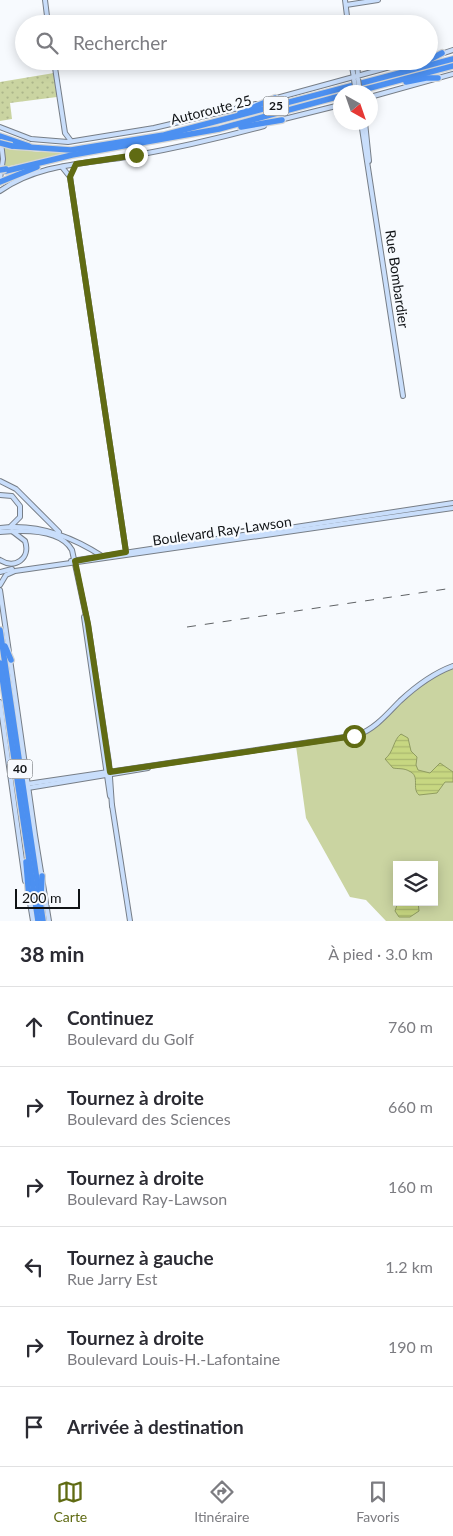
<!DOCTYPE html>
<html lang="fr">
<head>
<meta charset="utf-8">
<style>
	:root { --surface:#fff; --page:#f7f7f7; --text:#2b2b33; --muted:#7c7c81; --line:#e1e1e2; --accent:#606b13 }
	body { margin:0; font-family:Lato,sans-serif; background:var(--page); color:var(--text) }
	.controls { position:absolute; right:15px; bottom:15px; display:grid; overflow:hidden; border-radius:0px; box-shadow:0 2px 12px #0003 }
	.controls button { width:45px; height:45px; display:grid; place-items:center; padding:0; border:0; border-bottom:1px solid var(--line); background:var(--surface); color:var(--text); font:25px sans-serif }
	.compass { position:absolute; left:333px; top:85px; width:45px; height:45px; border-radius:50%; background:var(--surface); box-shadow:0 2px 12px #0003; rotate:140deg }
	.scale { position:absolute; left:15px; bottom:12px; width:65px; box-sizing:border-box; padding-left:5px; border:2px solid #101316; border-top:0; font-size:14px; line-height:18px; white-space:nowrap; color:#101316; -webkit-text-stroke:4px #f7fafe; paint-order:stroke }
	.stop { position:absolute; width:15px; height:15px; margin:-11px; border:4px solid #606b13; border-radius:50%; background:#fff }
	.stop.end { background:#606b13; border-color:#fff; box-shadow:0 1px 5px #0008 }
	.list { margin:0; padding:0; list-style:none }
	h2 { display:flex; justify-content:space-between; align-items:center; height:65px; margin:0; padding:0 20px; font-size:21px }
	h2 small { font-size:16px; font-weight:400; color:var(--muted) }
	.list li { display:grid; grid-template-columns:32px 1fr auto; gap:15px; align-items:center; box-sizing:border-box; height:80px; padding:0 20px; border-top:1px solid var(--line) }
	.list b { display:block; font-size:19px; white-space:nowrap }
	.list p { margin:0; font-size:16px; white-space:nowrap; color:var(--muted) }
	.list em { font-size:16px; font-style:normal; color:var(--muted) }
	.icon { flex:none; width:28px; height:28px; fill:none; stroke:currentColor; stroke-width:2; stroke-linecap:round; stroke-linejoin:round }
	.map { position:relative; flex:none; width:453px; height:921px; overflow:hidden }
	.search { position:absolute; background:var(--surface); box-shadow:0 2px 12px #0003; left:15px; right:15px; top:15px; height:55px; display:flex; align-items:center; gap:12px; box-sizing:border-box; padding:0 18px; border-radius:28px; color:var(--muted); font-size:19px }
	.sheet { height:545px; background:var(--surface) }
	nav { display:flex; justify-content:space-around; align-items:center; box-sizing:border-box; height:70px; border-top:1px solid var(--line); background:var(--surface); font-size:14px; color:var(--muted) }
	nav a { display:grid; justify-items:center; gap:2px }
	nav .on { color:var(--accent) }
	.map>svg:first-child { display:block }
	.green { fill:#cad4a1; fill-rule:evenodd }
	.park { fill:url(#park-dots) }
	.water { fill:url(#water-rules); stroke:#909c61 }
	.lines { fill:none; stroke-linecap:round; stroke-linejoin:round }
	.secondary-casing { stroke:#777e87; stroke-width:6 }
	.highway-casing { stroke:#d4d5d5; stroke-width:8 }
	.secondary { stroke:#c9defb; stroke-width:4 }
	.highway { stroke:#4c90f1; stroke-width:5.5 }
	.rail { stroke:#5f6265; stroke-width:1; stroke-dasharray:9 9; stroke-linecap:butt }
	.secondary-bridge-casing { stroke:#777e87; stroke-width:6; stroke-linecap:butt }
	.highway-bridge-casing { stroke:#d4d5d5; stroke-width:8; stroke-linecap:butt }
	.secondary-bridge { stroke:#c9defb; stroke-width:4 }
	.highway-bridge { stroke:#4c90f1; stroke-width:5.5 }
	.route { stroke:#606b13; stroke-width:6 }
	.labels { text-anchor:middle; stroke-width:4.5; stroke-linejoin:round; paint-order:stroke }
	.shield { fill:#f7fafe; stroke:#55585c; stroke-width:1 }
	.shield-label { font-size:12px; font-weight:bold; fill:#101316 }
	.street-label { font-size:14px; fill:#101316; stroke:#f7fafe }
</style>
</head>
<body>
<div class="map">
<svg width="453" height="921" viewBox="0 0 453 921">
	<defs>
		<pattern id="park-dots" width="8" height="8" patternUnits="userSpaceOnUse" patternTransform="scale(1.25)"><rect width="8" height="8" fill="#cad4a1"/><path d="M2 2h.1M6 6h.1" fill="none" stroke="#acb58a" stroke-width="1.8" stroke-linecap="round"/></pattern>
		<pattern id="water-rules" width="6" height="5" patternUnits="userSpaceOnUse" patternTransform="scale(1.25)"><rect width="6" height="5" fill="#c7d781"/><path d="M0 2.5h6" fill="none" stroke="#aab86f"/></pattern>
	</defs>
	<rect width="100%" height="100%" fill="#f7fafe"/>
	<g class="green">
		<polygon points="4,147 39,152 78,152 5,167"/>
		<path d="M453,666V921H386L366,900L350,897L306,818L296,746L354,736L367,731L436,674ZM397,865H434V902H397Z"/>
	</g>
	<polygon class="park" points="54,73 57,97 10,103 12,119 0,121 0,82"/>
	<g class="water">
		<path d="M401,734L408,738L411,751L417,757L416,765L418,770L430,773L440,763L453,772V782H445L437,793L419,795C411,788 421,776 409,771C404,768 398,769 393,768L385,759C394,752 393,740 401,734Z"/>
		<polygon points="398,902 418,902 419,911 410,917 399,917 395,911"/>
	</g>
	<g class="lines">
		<g class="secondary-casing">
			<g id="secondary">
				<polyline points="45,0 48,24"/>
				<polyline points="345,0 348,24"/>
				<polyline points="346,5 378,0"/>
				<polyline points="441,54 453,50"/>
				<polyline points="54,61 65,133 71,141"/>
				<polyline points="351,61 354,78"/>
				<polyline points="357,61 358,76"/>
				<polyline points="370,97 453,74"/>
				<polyline points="273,99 412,61"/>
				<polyline points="280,120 340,105"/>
				<polyline points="361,122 403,396"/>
				<polyline points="365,122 369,161"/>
				<polyline points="0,127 31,139 68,142 154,128 256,104"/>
				<polyline points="62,167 70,177 126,552"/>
				<polyline points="0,179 3,159 1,142"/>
				<path d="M0,191C39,163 87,164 132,156C177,148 220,138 264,126"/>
				<polyline points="0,481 16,489 59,532"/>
				<polyline points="0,495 12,496 20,506 20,517 11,526"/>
				<path d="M0,528C37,523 71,536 102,556"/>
				<path d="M0,532C21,530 60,528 72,550L88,625L109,763L112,806"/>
				<path d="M0,560C15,570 31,558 25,541L12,531"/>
				<polyline points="71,561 453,503"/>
				<polyline points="0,572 12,569"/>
				<polyline points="0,585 6,575 15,571 453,508"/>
				<polyline points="0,590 9,652"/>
				<polyline points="84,617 110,796"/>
				<polyline points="10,659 35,835 49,921"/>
				<polyline points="0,702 25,881"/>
				<path d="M27,784L358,735C376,728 387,714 400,701C415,687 434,673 453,666"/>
				<polyline points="28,788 148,768"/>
				<polyline points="112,805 130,921"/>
				<polyline points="29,897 33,921"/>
			</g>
		</g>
		<g class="highway-casing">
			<g id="highway">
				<polyline points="429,60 442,53"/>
				<polyline points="416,65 427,61"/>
				<polyline points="406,82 426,78 438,78"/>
				<polyline points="355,92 453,66"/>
				<polyline points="240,113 275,98"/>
				<polyline points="241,127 282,120"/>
				<polyline points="0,136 29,146"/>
				<polyline points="12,146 71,150 164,135 453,59"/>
				<polyline points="6,171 72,155 219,129 340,96"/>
				<polyline points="0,182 37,167"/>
				<polyline points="0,630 43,921"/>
				<polyline points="5,646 11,660"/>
				<polyline points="0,663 38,921"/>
				<polyline points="26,862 29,898"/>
				<polyline points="41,894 42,876"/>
			</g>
		</g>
		<use href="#secondary" class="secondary"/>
		<use href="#highway" class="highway"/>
		<polyline class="rail" points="187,627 453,588"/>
		<g class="secondary-bridge-casing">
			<g id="secondary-bridge">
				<polyline points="358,79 360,92"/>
				<polyline points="354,80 356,92"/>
			</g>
		</g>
		<g class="highway-bridge-casing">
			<g id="highway-bridge">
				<polyline points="0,143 12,146"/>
				<polyline points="0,170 6,169"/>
			</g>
		</g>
		<use href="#secondary-bridge" class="secondary-bridge"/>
		<use href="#highway-bridge" class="highway-bridge"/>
	</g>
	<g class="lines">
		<polyline class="route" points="136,155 76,164 70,177 126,552 75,561 88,624 110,772 354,736"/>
	</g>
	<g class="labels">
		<g class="shield">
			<rect x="263.5" y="96.5" width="25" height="19" rx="4"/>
			<rect x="7.5" y="759.5" width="25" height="19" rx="4"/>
		</g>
		<g class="shield-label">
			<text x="276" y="110">25</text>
			<text x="20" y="773">40</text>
		</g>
		<g class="street-label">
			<text transform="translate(211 110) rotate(-14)" y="5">Autoroute 25</text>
			<text transform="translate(397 279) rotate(82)" y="5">Rue Bombardier</text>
			<text transform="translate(222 531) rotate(-8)" y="5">Boulevard Ray-Lawson</text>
		</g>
	</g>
</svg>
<div class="controls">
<button><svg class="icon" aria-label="layers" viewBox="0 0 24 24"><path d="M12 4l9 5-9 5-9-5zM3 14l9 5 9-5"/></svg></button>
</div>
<svg class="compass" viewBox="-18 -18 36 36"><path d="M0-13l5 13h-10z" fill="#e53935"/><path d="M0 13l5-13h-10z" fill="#7c7c81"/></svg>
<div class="scale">200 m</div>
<div class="stop" style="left:354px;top:736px"></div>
<div class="stop end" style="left:136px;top:155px"></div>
<div class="search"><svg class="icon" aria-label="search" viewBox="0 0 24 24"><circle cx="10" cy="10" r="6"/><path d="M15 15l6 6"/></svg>Rechercher</div>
</div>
<section class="sheet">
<h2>38 min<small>À pied · 3.0 km</small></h2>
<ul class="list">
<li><svg class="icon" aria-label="ahead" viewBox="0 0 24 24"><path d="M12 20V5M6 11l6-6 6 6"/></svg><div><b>Continuez</b><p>Boulevard du Golf</p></div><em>760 m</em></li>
<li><svg class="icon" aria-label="right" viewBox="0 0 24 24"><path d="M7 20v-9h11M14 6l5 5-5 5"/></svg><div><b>Tournez à droite</b><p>Boulevard des Sciences</p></div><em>660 m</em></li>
<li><svg class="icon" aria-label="right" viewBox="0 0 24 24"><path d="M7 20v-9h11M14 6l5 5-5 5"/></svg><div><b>Tournez à droite</b><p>Boulevard Ray-Lawson</p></div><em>160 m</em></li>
<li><svg class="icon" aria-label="left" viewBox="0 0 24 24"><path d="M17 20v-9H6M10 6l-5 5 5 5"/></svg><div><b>Tournez à gauche</b><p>Rue Jarry Est</p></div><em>1.2 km</em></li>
<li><svg class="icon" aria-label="right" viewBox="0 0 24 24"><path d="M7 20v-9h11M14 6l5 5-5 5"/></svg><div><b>Tournez à droite</b><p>Boulevard Louis-H.-Lafontaine</p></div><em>190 m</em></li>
<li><svg class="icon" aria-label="arrive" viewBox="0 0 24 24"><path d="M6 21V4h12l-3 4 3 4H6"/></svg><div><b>Arrivée à destination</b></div></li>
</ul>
</section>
<nav>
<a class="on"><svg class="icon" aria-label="map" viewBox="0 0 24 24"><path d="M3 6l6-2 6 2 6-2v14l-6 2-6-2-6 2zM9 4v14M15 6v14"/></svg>Carte</a>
<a><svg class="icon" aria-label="directions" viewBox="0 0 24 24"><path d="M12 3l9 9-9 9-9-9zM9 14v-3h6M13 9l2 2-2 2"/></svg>Itinéraire</a>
<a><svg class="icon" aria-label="saved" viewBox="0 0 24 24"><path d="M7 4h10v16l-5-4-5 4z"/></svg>Favoris</a>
</nav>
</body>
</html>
